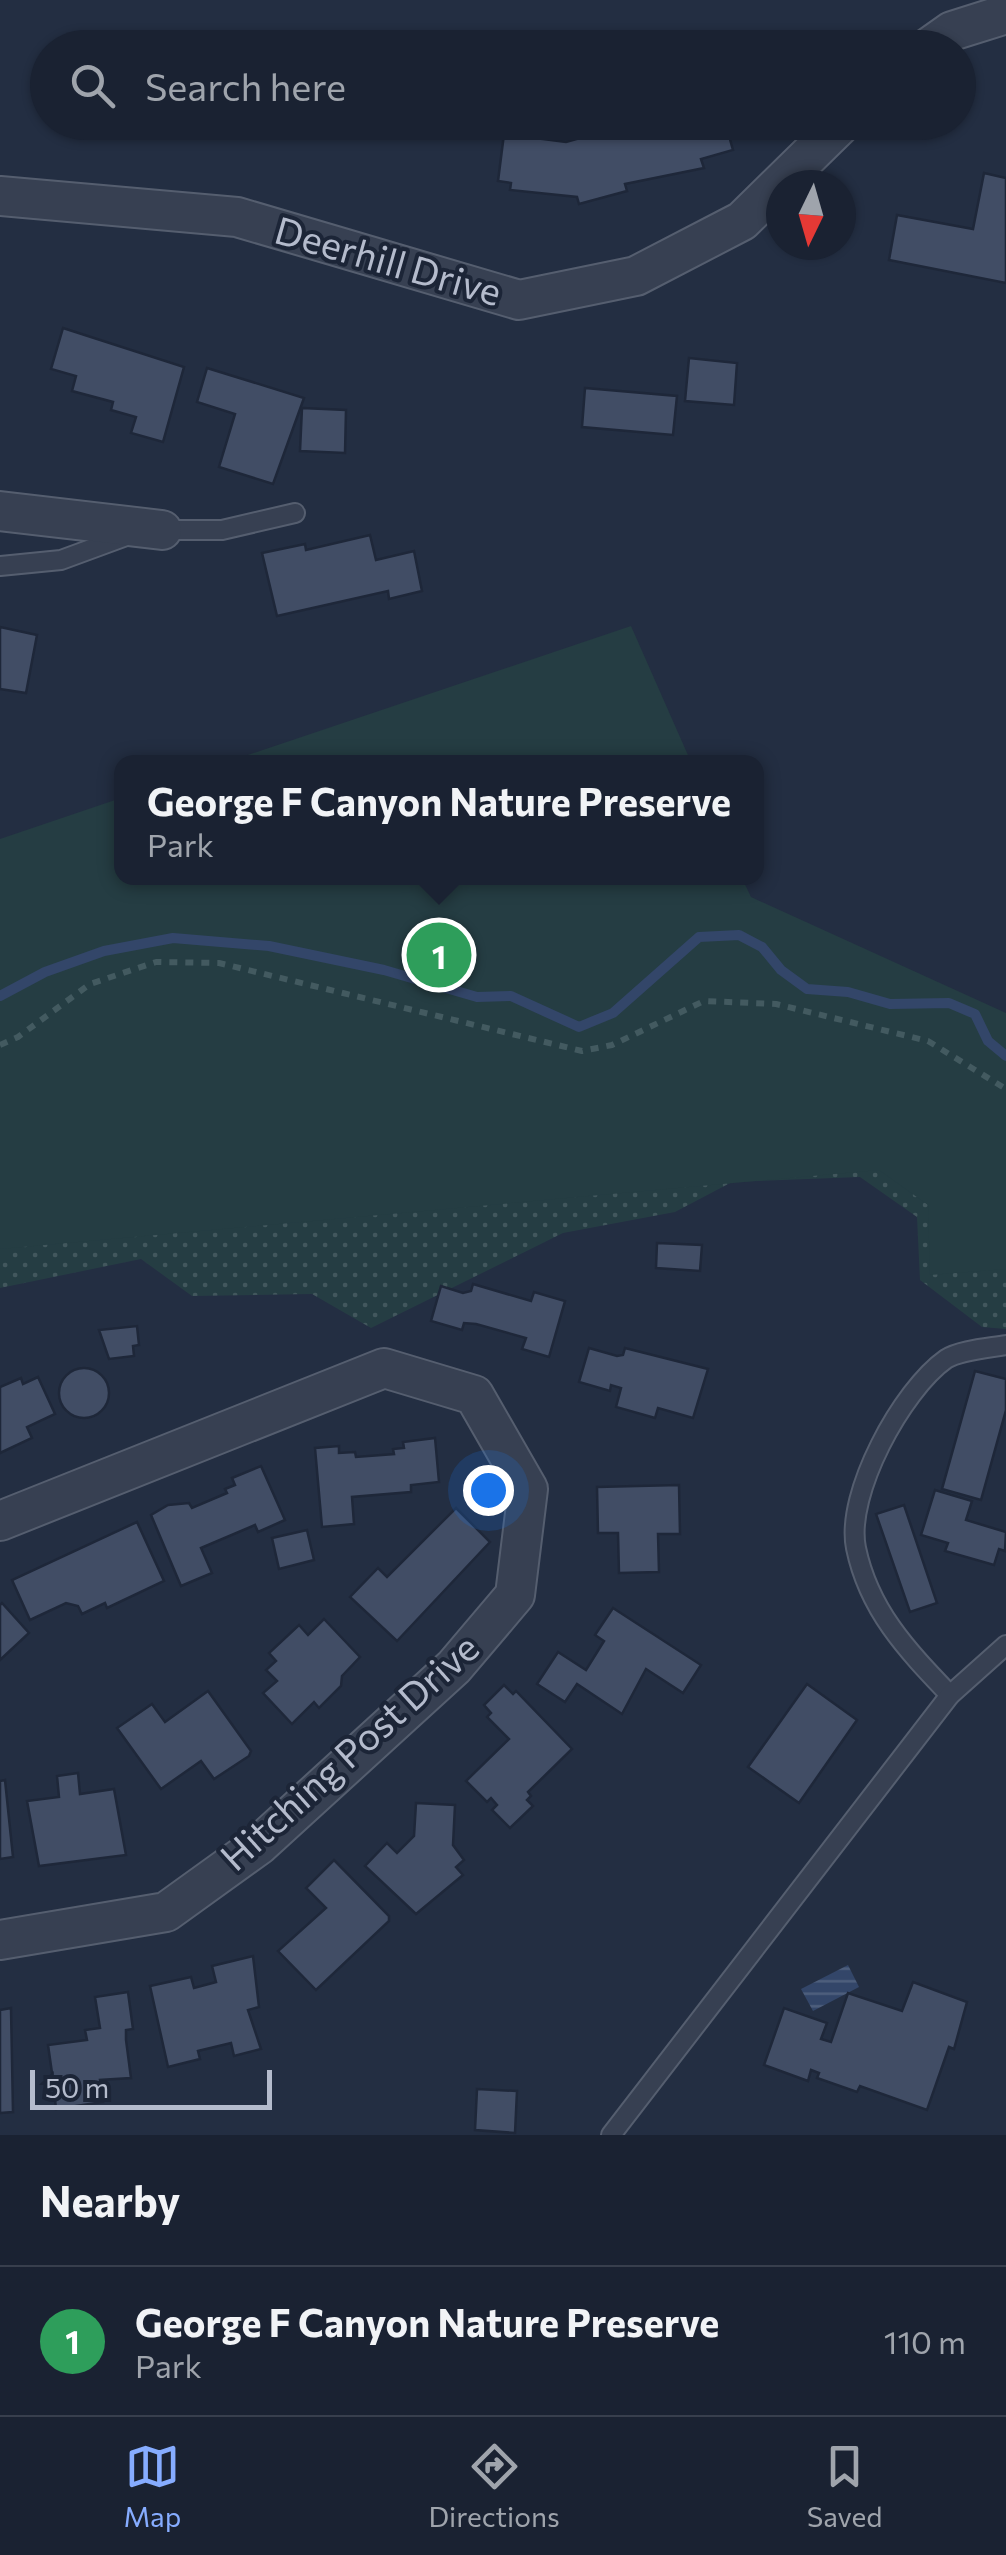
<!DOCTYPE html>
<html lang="en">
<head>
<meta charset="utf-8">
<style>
	:root { --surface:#1a2232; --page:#232a3a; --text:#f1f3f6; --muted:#9fa4ac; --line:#383f4d; --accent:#86acff }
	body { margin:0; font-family:Commissioner,sans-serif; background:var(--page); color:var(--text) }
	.compass { position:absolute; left:766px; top:170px; width:90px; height:90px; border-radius:50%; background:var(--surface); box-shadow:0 2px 8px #0004; rotate:185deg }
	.scale { position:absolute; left:30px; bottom:25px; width:242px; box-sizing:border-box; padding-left:10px; border:5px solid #b4bbcc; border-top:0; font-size:28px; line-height:35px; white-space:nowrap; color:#b4bbcc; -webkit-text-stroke:8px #1c2537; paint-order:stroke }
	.you { position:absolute; left:488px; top:1490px; width:35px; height:35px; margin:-25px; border:8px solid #fff; border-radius:50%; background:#1a73e8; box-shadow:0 0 0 15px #1a73e833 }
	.badge { display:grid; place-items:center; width:65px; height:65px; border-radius:50%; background:var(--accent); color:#fff; font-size:32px; font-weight:700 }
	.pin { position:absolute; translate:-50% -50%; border:5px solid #fff; box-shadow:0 2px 10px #0006 }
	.popup { position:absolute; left:114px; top:755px; width:650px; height:130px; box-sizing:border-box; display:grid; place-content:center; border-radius:20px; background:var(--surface); filter:drop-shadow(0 2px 8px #0005); font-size:32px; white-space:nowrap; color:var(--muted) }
	.popup b { font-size:38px; color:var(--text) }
	.popup::after { content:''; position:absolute; left:50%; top:100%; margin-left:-20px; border:20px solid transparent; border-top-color:var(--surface) }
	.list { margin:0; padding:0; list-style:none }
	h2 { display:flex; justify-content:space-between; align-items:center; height:130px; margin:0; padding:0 40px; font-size:42px }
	h2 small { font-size:32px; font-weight:400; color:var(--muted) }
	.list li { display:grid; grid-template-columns:65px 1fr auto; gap:30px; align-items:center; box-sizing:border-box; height:150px; padding:0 40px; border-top:2px solid var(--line) }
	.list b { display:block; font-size:38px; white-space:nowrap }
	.list p { margin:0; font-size:32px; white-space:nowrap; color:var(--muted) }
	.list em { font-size:32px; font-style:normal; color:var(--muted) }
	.icon { flex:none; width:55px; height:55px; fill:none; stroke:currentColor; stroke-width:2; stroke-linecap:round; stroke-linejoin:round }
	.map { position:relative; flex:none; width:1006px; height:2135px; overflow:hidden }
	.search { position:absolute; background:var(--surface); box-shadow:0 2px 8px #0004; left:30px; right:30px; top:30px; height:110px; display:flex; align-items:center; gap:25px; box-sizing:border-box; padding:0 35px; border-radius:55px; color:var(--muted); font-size:38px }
	.sheet { height:280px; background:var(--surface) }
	nav { display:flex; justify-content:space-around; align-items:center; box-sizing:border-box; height:140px; border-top:2px solid var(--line); background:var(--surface); font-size:28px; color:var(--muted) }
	nav a { display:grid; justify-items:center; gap:5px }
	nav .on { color:var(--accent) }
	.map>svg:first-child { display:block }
	.grass { fill:url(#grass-dots) }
	.park { fill:#253d43 }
	.water { fill:url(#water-rules) }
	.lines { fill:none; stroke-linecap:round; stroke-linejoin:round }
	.stream { stroke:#334669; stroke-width:10 }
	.building { fill:#414d65; stroke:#1e2739; stroke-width:2.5 }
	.lane-casing { stroke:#555e6f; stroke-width:22 }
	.street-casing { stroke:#555e6f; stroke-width:42 }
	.path { stroke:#435a60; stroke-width:6; stroke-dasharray:8 8; stroke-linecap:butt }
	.lane { stroke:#374052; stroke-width:18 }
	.street { stroke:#374052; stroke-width:38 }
	.labels { text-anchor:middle; stroke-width:8; stroke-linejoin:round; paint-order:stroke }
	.street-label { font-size:38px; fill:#b4bbcc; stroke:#1c2537 }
</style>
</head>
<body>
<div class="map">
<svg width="1006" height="2135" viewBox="0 0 1006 2135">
	<defs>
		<pattern id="grass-dots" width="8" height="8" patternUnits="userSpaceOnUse" patternTransform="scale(2.5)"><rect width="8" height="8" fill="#253d43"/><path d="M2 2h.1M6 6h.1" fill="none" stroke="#42575d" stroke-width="1.8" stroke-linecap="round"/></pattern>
		<pattern id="water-rules" width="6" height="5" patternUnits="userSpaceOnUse" patternTransform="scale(2.5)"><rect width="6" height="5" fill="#334669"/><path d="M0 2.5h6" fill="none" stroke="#4e5f7d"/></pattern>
	</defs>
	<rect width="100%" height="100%" fill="#232e42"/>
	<polygon class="grass" points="0,1056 1006,1115 1006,1329 982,1327 920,1280 917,1217 860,1177 732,1182 675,1212 563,1233 371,1328 312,1294 192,1296 141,1259 0,1288"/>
	<g class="park">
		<polygon points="631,626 691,762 227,762"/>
		<polygon points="121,798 121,878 742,878 751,897 1006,1013 1006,1269 930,1275 928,1205 879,1170 0,1249 0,839"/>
	</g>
	<polygon class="water" points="848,1965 859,1987 813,2011 801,1989"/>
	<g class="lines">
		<polyline class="stream" points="0,996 45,972 104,951 173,938 269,946 384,970 477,997 511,996 579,1027 613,1013 699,937 739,935 762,947 781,970 807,989 848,992 890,1004 949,1003 975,1014 988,1041 1006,1056"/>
	</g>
	<g class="building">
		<polygon points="637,122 725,122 733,150 701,159 704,168 625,184 627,191 579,204 577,197 510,190 511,183 498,181 504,134 566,142"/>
		<polygon points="984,173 1006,178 1006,283 889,260 897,215 973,229"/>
		<polygon points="63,328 184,367 163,442 131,433 136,417 111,410 113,402 72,391 76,376 51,369"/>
		<polygon points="689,358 737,363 734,405 685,401"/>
		<polygon points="207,368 304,398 273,484 219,467 235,414 197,402"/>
		<polygon points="585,388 677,396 673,435 582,427"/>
		<polygon points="302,408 346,410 345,453 300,451"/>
		<polygon points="370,535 376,560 414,551 422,591 389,599 388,591 277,616 262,553 305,544 306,550"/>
		<polygon points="0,627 37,635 26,693 0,689"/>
		<polygon points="657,1243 702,1245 700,1271 656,1268"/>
		<polygon points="473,1284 531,1301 534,1292 565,1301 549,1357 522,1349 526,1338 476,1324 464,1323 462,1330 431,1321 441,1286 463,1293 471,1291"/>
		<polygon points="137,1326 139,1345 133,1346 134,1356 109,1359 99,1330"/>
		<polygon points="589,1348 617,1356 623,1355 625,1348 708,1369 693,1418 658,1408 655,1418 616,1407 621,1388 611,1385 610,1391 579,1382"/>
		<circle cx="84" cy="1393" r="25"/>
		<polygon points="975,1371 1006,1379 1006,1410 981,1500 942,1489"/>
		<polygon points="38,1377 55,1414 27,1427 32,1438 0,1453 0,1387 21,1378 23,1384"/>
		<polygon points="435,1438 439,1482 411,1485 411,1492 352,1497 354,1524 322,1527 315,1448 339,1446 339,1453 355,1452 356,1457 394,1454 393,1449 404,1448 403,1442"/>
		<polygon points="261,1466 285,1520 258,1532 255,1525 201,1548 212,1573 181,1586 151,1515 168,1505 189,1503 192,1508 227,1493 225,1489 235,1485 232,1478"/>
		<polygon points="679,1485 680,1534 658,1534 659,1572 619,1573 618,1533 598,1533 597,1487"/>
		<polygon points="935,1490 972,1501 966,1520 1006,1532 1005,1551 999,1549 994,1565 945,1551 948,1543 921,1535"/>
		<polygon points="904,1505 937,1603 910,1612 876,1514"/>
		<polygon points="456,1508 490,1542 397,1641 350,1597 378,1568 387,1577"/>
		<polygon points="137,1522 164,1581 107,1608 105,1603 82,1614 78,1606 66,1603 30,1620 12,1580"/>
		<polygon points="307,1530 314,1560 279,1569 272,1538"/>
		<polygon points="2,1603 29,1633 0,1660 0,1605"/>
		<polygon points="613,1608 701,1665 683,1693 646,1669 622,1714 577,1684 565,1702 537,1684 558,1652 586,1670 604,1641 595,1635"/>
		<polygon points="324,1619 360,1657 342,1676 341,1686 319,1708 314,1702 292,1724 263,1693 277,1681 266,1670 276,1661 269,1653 299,1625 308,1635"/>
		<polygon points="807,1684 857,1720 799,1803 748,1767"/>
		<polygon points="504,1685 513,1694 516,1691 572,1749 528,1792 531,1796 527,1800 533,1806 510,1828 492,1810 497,1805 491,1798 487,1802 466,1781 509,1739 487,1717 491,1713 484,1705"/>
		<polygon points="208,1691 251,1751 249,1756 214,1779 201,1761 161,1789 117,1728 152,1704 165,1722"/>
		<polygon points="78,1773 80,1794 114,1789 126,1855 39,1866 27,1801 59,1797 57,1776"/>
		<polygon points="5,1780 13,1857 0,1859 0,1781"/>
		<polygon points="416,1803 455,1805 453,1845 464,1860 456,1867 463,1875 416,1914 365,1866 387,1843 397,1853 414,1836"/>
		<polygon points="334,1860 389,1916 389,1921 316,1990 278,1951 326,1908 306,1888"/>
		<polygon points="253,1956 259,2007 248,2010 261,2049 234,2056 231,2043 198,2051 200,2059 168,2067 150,1986 191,1977 194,1988 216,1982 212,1966"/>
		<polygon points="913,1982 967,2002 954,2049 949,2047 927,2110 860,2086 857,2092 817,2078 819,2073 811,2070 808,2081 764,2065 784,2008 827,2023 821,2039 831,2042 848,1993 902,2011"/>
		<polygon points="128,1992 133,2029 126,2030 126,2040 131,2078 100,2080 103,2102 56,2109 54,2090 68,2088 54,2087 48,2045 87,2040 85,2030 100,2028 95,1997"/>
		<polygon points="11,2008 13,2112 0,2113 0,2010"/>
		<polygon points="477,2089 517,2091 515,2133 475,2130"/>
	</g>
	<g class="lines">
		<g class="lane-casing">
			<g id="lane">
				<polyline points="162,530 222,530 295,513"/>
				<polyline points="0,566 61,560 129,535"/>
				<path d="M950,1695C908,1651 869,1611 856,1548C845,1494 902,1390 946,1359C960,1350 989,1348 1006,1345"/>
				<polyline points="611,2135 950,1695 1006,1645"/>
			</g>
		</g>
		<g class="street-casing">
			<g id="street">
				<polyline points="928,48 952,31 1006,14"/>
				<polyline points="0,196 237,217 519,300 636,276 742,221 843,122"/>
				<polyline points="0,511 162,530"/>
				<polyline points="0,1521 384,1368 474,1395 528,1489 515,1595 454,1667 259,1845 166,1912 0,1940"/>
			</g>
		</g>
		<polyline class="path" points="0,1045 18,1037 90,984 156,962 219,963 582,1051 612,1045 704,1001 776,1004 928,1041 1006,1089"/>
		<use href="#lane" class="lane"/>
		<use href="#street" class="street"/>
	</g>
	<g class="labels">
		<g class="street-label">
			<text transform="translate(388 262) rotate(16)" y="13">Deerhill Drive</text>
			<text transform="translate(350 1753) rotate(-42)" y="13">Hitching Post Drive</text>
		</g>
	</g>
</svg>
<svg class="compass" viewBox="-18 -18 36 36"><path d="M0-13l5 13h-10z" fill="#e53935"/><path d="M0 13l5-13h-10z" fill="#9fa4ac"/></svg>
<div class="scale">50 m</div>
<div class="you"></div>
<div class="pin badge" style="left:439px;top:955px;background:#2e9e5b">1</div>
<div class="popup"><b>George F Canyon Nature Preserve</b>Park</div>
<div class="search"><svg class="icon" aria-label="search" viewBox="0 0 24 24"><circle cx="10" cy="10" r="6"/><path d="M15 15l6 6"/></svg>Search here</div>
</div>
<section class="sheet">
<h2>Nearby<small></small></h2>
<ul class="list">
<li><span class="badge" style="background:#2e9e5b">1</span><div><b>George F Canyon Nature Preserve</b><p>Park</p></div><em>110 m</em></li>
</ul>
</section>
<nav>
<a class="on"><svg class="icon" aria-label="map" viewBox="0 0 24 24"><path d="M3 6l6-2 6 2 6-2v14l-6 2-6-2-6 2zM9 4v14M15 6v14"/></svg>Map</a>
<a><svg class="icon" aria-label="directions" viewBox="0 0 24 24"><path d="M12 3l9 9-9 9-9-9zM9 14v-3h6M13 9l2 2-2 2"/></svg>Directions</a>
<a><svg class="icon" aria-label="saved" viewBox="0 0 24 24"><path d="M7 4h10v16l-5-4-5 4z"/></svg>Saved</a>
</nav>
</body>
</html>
